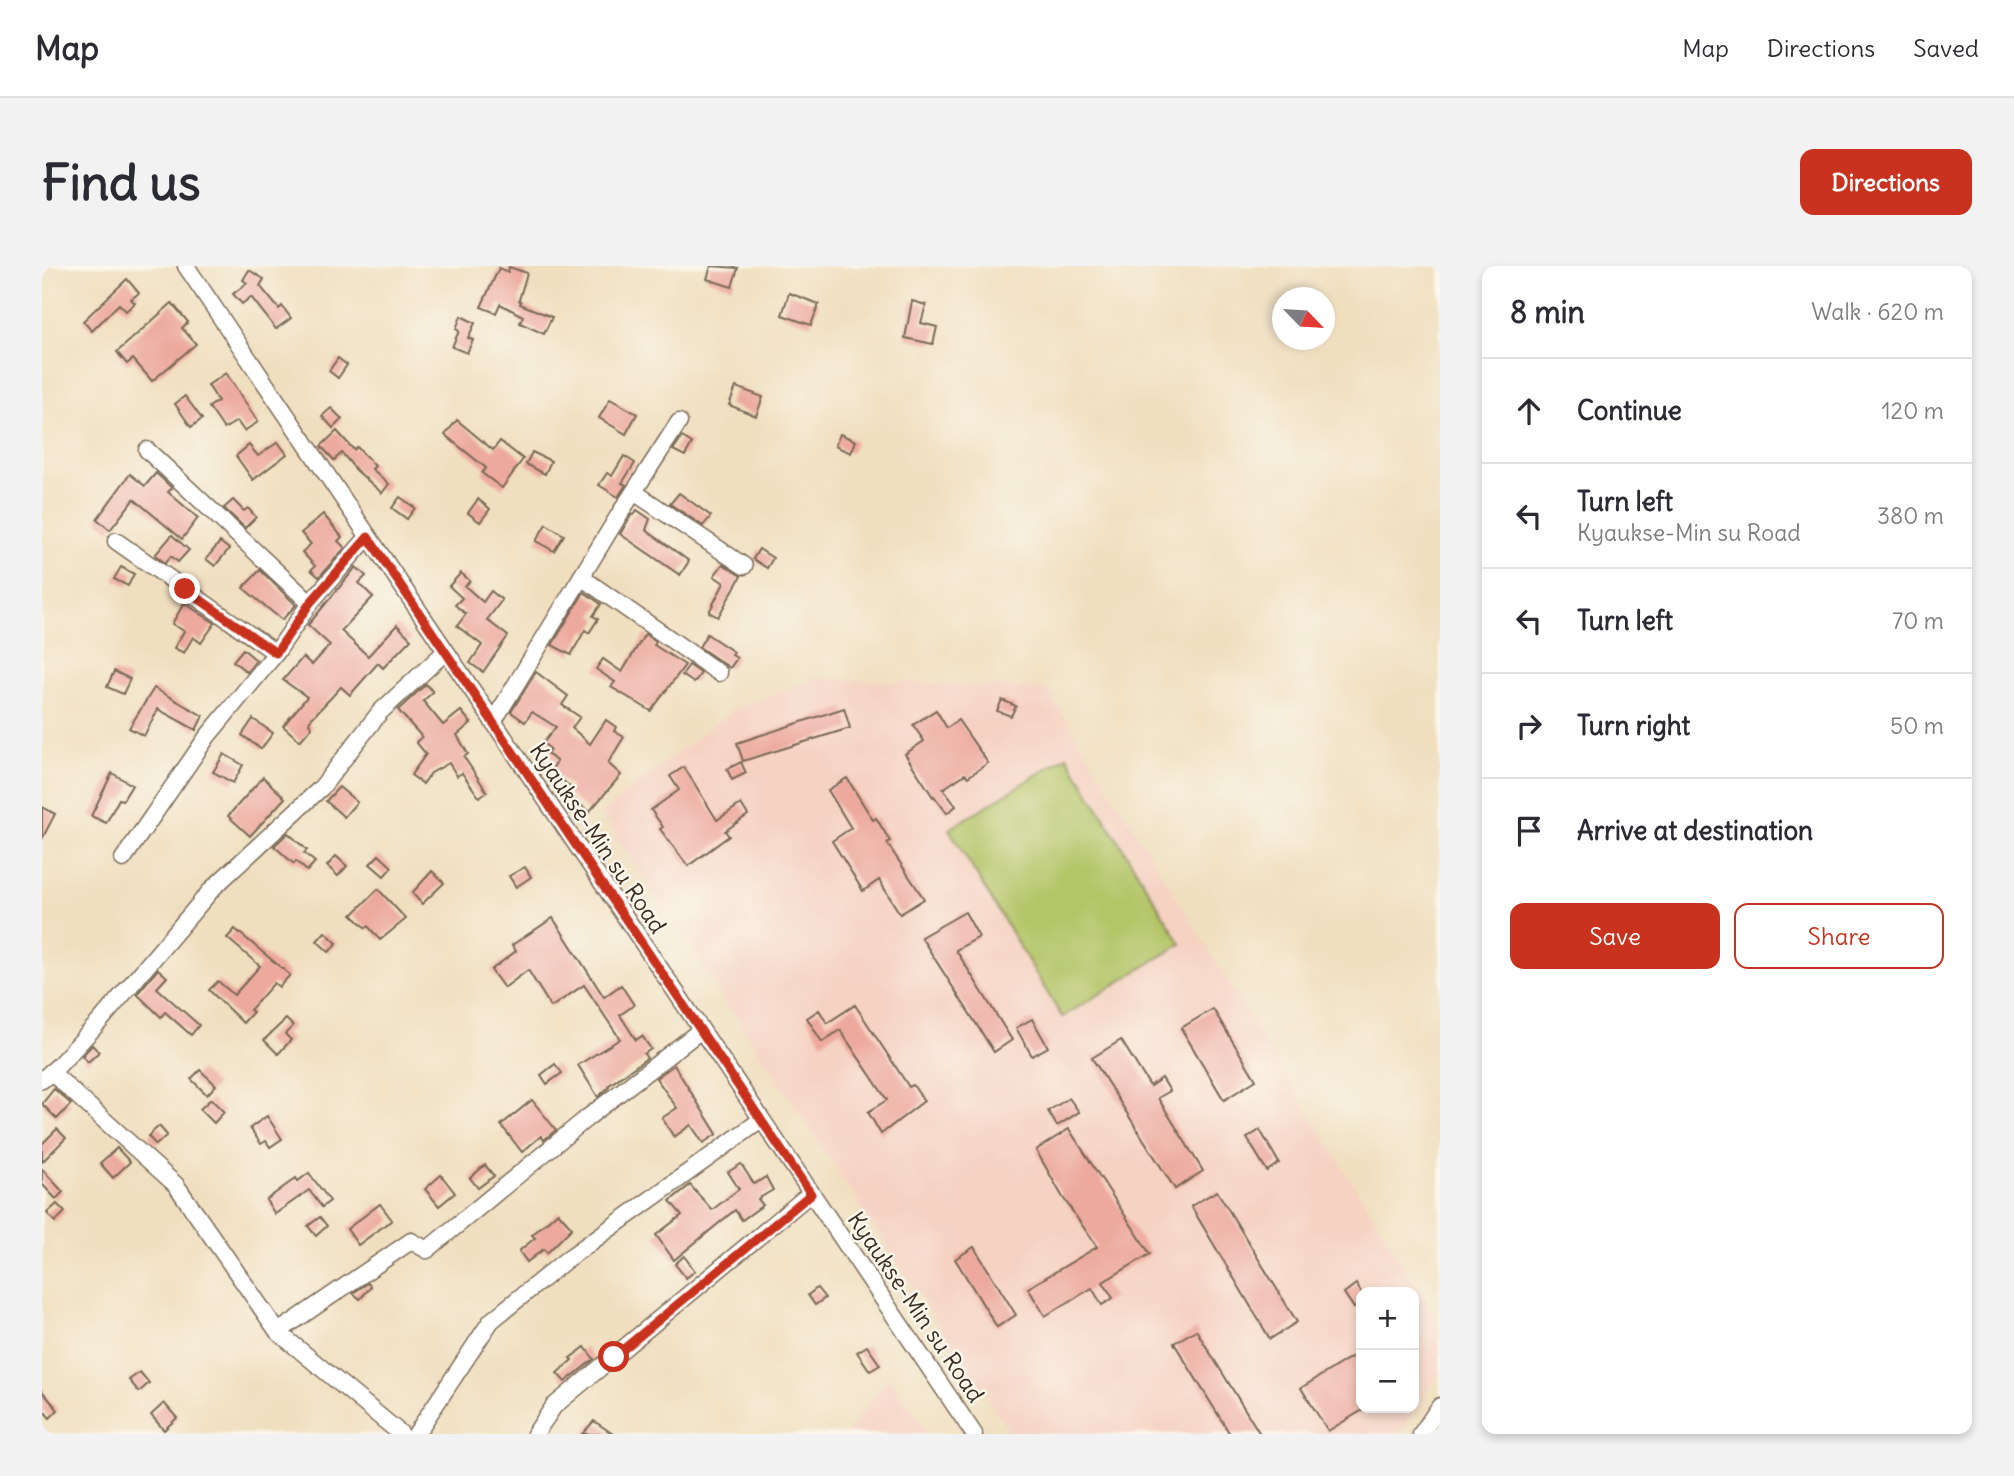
<!DOCTYPE html>
<html lang="en">
<head>
<meta charset="utf-8">
<style>
	:root { --surface:#fff; --page:#f2f2f3; --text:#2b2b33; --muted:#7c7c81; --line:#e1e1e2; --accent:#c8321e }
	body { margin:0; font-family:Delius,sans-serif; background:var(--page); color:var(--text) }
	.controls { position:absolute; right:21px; bottom:21px; display:grid; overflow:hidden; border-radius:14px; box-shadow:0 4px 10px #0003 }
	.controls button { width:63px; height:63px; display:grid; place-items:center; padding:0; border:0; border-bottom:2px solid var(--line); background:var(--surface); color:var(--text); font:35px sans-serif }
	.compass { position:absolute; left:1230px; top:21px; width:63px; height:63px; border-radius:50%; background:var(--surface); box-shadow:0 4px 10px #0003; rotate:115deg }
	.stop { position:absolute; width:21px; height:21px; margin:-16px; border:5px solid #c8321e; border-radius:50%; background:#fff }
	.stop.end { background:#c8321e; border-color:#fff; box-shadow:0 2px 7px #0008 }
	.list { margin:0; padding:0; list-style:none }
	h2 { display:flex; justify-content:space-between; align-items:center; height:91px; margin:0; padding:0 28px; font-size:30px }
	h2 small { font-size:23px; font-weight:400; color:var(--muted) }
	.list li { display:grid; grid-template-columns:46px 1fr auto; gap:21px; align-items:center; box-sizing:border-box; height:105px; padding:0 28px; border-top:2px solid var(--line) }
	.list b { display:block; font-size:26px; white-space:nowrap }
	.list p { margin:0; font-size:23px; white-space:nowrap; color:var(--muted) }
	.list em { font-size:23px; font-style:normal; color:var(--muted) }
	.actions { display:flex; gap:14px; padding:21px 28px }
	.actions a { flex:1; padding:16px 0; border:2px solid var(--accent); border-radius:14px; text-align:center; font-size:24px; color:var(--accent) }
	.actions .main { background:var(--accent); color:#fff }
	.icon { flex:none; width:38px; height:38px; fill:none; stroke:currentColor; stroke-width:2; stroke-linecap:round; stroke-linejoin:round }
	.map { position:relative; flex:none; width:1398px; height:1168px; overflow:hidden; border-radius:14px }
	header { display:flex; align-items:center; gap:42px; box-sizing:border-box; height:98px; padding:0 35px; background:var(--surface); border-bottom:2px solid var(--line) }
	header strong { font-size:33px }
	nav { display:flex; gap:38px; margin-inline-start:auto; font-size:24px }
	.intro { display:flex; align-items:center; justify-content:space-between; box-sizing:border-box; height:168px; padding:0 42px }
	h1 { margin:0; font-size:49px }
	.button { padding:18px 32px; border-radius:14px; background:var(--accent); color:#fff; font-size:24px; font-weight:700 }
	main { display:flex; gap:42px; padding:0 42px }
	aside { flex:1; background:var(--surface); border-radius:14px; box-shadow:0 4px 10px #0003 }
	.map>svg:first-child { display:block }
	.built { fill:#f5d2c2; fill-rule:evenodd }
	.green { fill:#b4c568; stroke:#787843; stroke-width:2 }
	.building { fill:#eda99e }
	.lines { fill:none; stroke-linecap:round; stroke-linejoin:round }
	.minor-casing { stroke:#7a6956; stroke-width:19 }
	.minor { stroke:#fff; stroke-width:16 }
	.route { stroke:#c8321e; stroke-width:9 }
	.labels { text-anchor:middle; stroke-width:5; stroke-linejoin:round; paint-order:stroke }
	.street-label { font-size:23px; fill:#3b2a1e; stroke:#fbf7ec }
</style>
</head>
<body>
<header>
<strong>Map</strong>
<nav><a>Map</a><a>Directions</a><a>Saved</a></nav>
</header>
<div class="intro"><h1>Find us</h1><a class="button">Directions</a></div>
<main>
<div class="map">
<svg width="1398" height="1168" viewBox="0 0 1398 1168">
	<rect width="100%" height="100%" fill="#fbf7ec"/>
	<filter id="ink" filterUnits="userSpaceOnUse"><feTurbulence type="fractalNoise" baseFrequency=".0143" numOctaves="2"/><feDisplacementMap in="SourceGraphic" scale="14" xChannelSelector="R" yChannelSelector="G"/><feConvolveMatrix kernelMatrix="1 2 1 2 8 2 1 2 1" color-interpolation-filters="sRGB"/></filter>
	<filter id="wash" filterUnits="userSpaceOnUse"><feTurbulence type="fractalNoise" baseFrequency=".00686" numOctaves="4" result="noise"/><feDisplacementMap in="SourceGraphic" scale="28" xChannelSelector="R" yChannelSelector="G"/><feGaussianBlur stdDeviation="1.57" result="paint"/><feColorMatrix in="noise" values="0 0 0 0 0 0 0 0 0 0 0 0 0 0 0 0 0 1.4 0 .05"/><feComposite in="paint" operator="in"/></filter>
	<g filter="url(#wash)">
		<rect width="100%" height="100%" fill="#f0dfbf"/>
		<g class="built">
			<path d="M774,412L1005,423L1398,1058V1106L1356,1168H969L559,547L689,445ZM1319,1026H1372V1142H1319Z"/>
			<polygon points="846,1111 887,1168 804,1168"/>
		</g>
		<polygon class="green" points="1025,490 1139,678 1020,751 907,563"/>
		<g id="blocks">
			<g class="building">
				<polygon points="669,0 696,2 690,21 665,13"/>
				<polygon points="467,1 485,7 477,34 479,36 478,38 510,51 502,68 478,57 481,50 458,38 454,47 439,41 457,2 466,6"/>
				<polygon points="207,4 222,13 218,20 237,43 240,40 249,52 234,63 209,31 200,38 191,28 205,17 201,14"/>
				<polygon points="85,13 97,27 89,33 93,37 84,45 77,38 50,65 41,55"/>
				<polygon points="747,27 777,38 769,59 740,49"/>
				<polygon points="870,35 884,39 879,57 895,61 891,78 863,72"/>
				<polygon points="130,37 146,56 140,62 154,78 110,115 91,93 85,98 75,86"/>
				<polygon points="419,50 433,57 426,72 431,74 425,87 410,81 417,65 414,63"/>
				<polygon points="296,92 305,99 296,112 287,105"/>
				<polygon points="184,107 216,156 202,165 195,155 182,163 167,141 176,135 166,119"/>
				<polygon points="694,121 721,131 714,150 687,139"/>
				<polygon points="143,130 160,153 149,161 133,138"/>
				<polygon points="568,133 595,148 584,168 557,152"/>
				<polygon points="289,142 300,153 291,162 280,150"/>
				<polygon points="415,154 451,184 458,175 481,193 460,222 440,207 444,202 403,169"/>
				<polygon points="295,165 312,184 315,181 333,200 330,203 347,218 340,227 314,204 300,187 292,194 279,180"/>
				<polygon points="798,168 814,175 809,187 793,180"/>
				<polygon points="640,171 650,177 643,190 631,184"/>
				<polygon points="236,176 245,188 211,214 194,190 207,179 216,190"/>
				<polygon points="490,186 509,195 503,208 484,198"/>
				<polygon points="582,190 593,197 580,217 584,219 576,231 557,219 565,207 570,210"/>
				<polygon points="114,207 130,222 126,226 156,252 140,273 92,233 68,264 55,253 88,208 103,220"/>
				<polygon points="637,227 669,250 661,260 628,238"/>
				<polygon points="358,231 373,242 365,253 350,242"/>
				<polygon points="436,233 448,243 438,256 426,247"/>
				<polygon points="191,234 202,245 206,242 214,251 203,262 182,242"/>
				<polygon points="595,244 608,253 604,264 647,295 638,309 578,268 590,248 592,249"/>
				<polygon points="281,248 300,271 296,275 303,282 277,311 269,304 273,300 260,286 269,278 259,267"/>
				<polygon points="504,258 522,269 512,285 494,275"/>
				<polygon points="130,269 147,284 136,296 129,290 123,297 113,289"/>
				<polygon points="178,276 187,283 173,300 164,293"/>
				<polygon points="717,283 731,292 725,302 711,293"/>
				<polygon points="681,298 699,310 676,351 667,346 682,317 672,310"/>
				<polygon points="79,301 92,308 86,320 72,313"/>
				<polygon points="314,301 324,310 317,317 331,331 299,365 326,390 355,359 369,373 341,402 336,397 308,429 299,421 268,454 267,457 270,461 258,475 241,460 265,431 241,414 261,391 270,399 288,379 266,359"/>
				<polygon points="218,304 254,339 240,354 201,322"/>
				<polygon points="419,307 428,315 423,320 441,336 449,325 460,334 445,354 466,370 441,406 428,397 440,379 415,360 424,348 413,339 420,332 407,320"/>
				<polygon points="542,326 559,338 551,350 556,353 547,367 543,364 529,389 510,379"/>
				<polygon points="142,337 173,357 159,377 151,371 142,387 132,382 142,365 130,358"/>
				<polygon points="603,368 614,376 612,379 643,399 609,445 569,421 573,416 554,403 561,393 580,406"/>
				<polygon points="665,368 692,386 690,389 695,392 688,402 657,381"/>
				<polygon points="201,383 214,394 205,406 191,395"/>
				<polygon points="647,399 659,407 652,417 640,409"/>
				<polygon points="72,405 88,413 81,428 65,421"/>
				<polygon points="494,406 526,430 520,439 538,451 530,462 548,478 564,454 574,461 572,465 582,471 566,497 579,509 547,546 524,526 528,521 509,504 515,496 505,487 508,483 501,477 514,461 490,446 483,456 469,446"/>
				<polygon points="384,418 391,426 381,435 401,459 419,445 429,457 415,469 426,488 422,491 445,526 437,531 420,507 415,510 407,497 389,507 381,518 369,509 384,488 374,476 380,471 356,444"/>
				<polygon points="112,422 161,450 154,464 116,443 102,470 87,462"/>
				<polygon points="960,434 974,440 969,450 955,445"/>
				<polygon points="802,442 808,462 701,495 695,477"/>
				<polygon points="894,444 905,462 916,454 946,497 926,511 923,508 901,523 914,540 905,547 892,530 891,531 863,488 882,475 871,459"/>
				<polygon points="211,453 231,467 219,483 200,469"/>
				<polygon points="182,488 201,499 191,517 171,506"/>
				<polygon points="699,496 704,507 690,514 685,503"/>
				<polygon points="642,501 675,554 699,538 706,549 683,565 687,570 646,600 618,563 621,561 609,544 637,524 628,510"/>
				<polygon points="70,507 90,519 81,534 77,533 64,557 49,550"/>
				<polygon points="221,511 243,532 208,570 186,550"/>
				<polygon points="805,512 831,554 834,552 848,575 845,577 882,633 858,648 837,614 821,625 790,575 809,562 786,524"/>
				<polygon points="297,521 315,536 302,551 284,535"/>
				<polygon points="0,541 13,548 0,573"/>
				<polygon points="246,567 265,584 262,587 273,596 265,605 254,595 252,598 232,580"/>
				<polygon points="337,589 350,601 342,610 328,598"/>
				<polygon points="294,590 305,600 296,610 285,600"/>
				<polygon points="483,601 489,611 474,621 467,610"/>
				<polygon points="390,605 402,617 380,638 370,627"/>
				<polygon points="336,623 364,653 338,674 326,660 324,662 310,649"/>
				<polygon points="923,646 937,671 914,684 970,774 952,786 879,671"/>
				<polygon points="511,652 562,731 579,719 592,739 578,749 594,774 600,770 609,783 602,788 605,792 566,820 567,821 556,831 536,799 578,773 542,719 509,741 486,704 462,722 449,704 474,685 470,679"/>
				<polygon points="193,663 248,709 237,721 232,717 208,744 211,746 201,757 167,724 176,715 192,729 218,700 185,672"/>
				<polygon points="283,666 295,677 287,686 275,675"/>
				<polygon points="116,703 125,711 115,722 157,759 149,769 123,746 119,751 95,728"/>
				<polygon points="813,739 867,821 871,819 882,835 839,868 826,846 845,834 798,764 780,776 765,752 777,744 785,757"/>
				<polygon points="1171,743 1214,814 1182,834 1139,762"/>
				<polygon points="244,753 251,760 243,768 249,774 236,788 222,774"/>
				<polygon points="990,753 1006,781 990,790 974,762"/>
				<polygon points="1079,774 1108,820 1120,812 1128,825 1116,832 1161,905 1133,923 1050,792"/>
				<polygon points="50,779 57,786 46,796 40,790"/>
				<polygon points="513,798 520,807 505,818 499,809"/>
				<polygon points="632,799 675,868 661,877 649,859 632,871 620,852 635,842 614,812"/>
				<polygon points="158,804 174,819 165,829 149,813"/>
				<polygon points="12,823 29,838 15,853 0,838"/>
				<polygon points="1027,832 1037,846 1015,860 1006,845"/>
				<polygon points="169,833 182,846 172,857 158,843"/>
				<polygon points="490,834 514,864 502,874 499,870 480,886 459,859"/>
				<polygon points="225,850 240,873 228,881 224,875 219,878 208,862"/>
				<polygon points="117,860 125,869 114,879 106,870"/>
				<polygon points="15,863 24,872 0,896 0,878"/>
				<polygon points="1027,863 1108,988 1061,1016 1071,1032 1060,1039 1050,1022 1003,1050 986,1022 1055,981 1020,930 994,884"/>
				<polygon points="1218,864 1237,897 1225,905 1205,872"/>
				<polygon points="75,882 88,896 71,912 58,897"/>
				<polygon points="699,898 712,918 724,911 731,924 716,933 721,939 700,954 693,944 632,994 614,969 640,949 628,935 648,919 670,944 697,923 686,906"/>
				<polygon points="443,899 452,910 436,922 428,912"/>
				<polygon points="0,903 21,926 14,933 0,918"/>
				<polygon points="267,907 288,935 280,941 267,924 233,948 224,934 254,912 256,915"/>
				<polygon points="399,909 413,927 397,940 383,923"/>
				<polygon points="1175,925 1255,1056 1228,1073 1149,940"/>
				<polygon points="15,938 23,946 13,956 5,947"/>
				<polygon points="338,938 350,954 316,979 305,963"/>
				<polygon points="516,946 530,962 505,987 502,983 485,996 477,985 493,972 490,969"/>
				<polygon points="278,951 285,960 274,970 266,960"/>
				<polygon points="932,981 974,1049 955,1061 913,993"/>
				<polygon points="642,990 653,1005 644,1012 633,998"/>
				<polygon points="326,1017 329,1021 318,1033 311,1027"/>
				<polygon points="1314,1018 1319,1026 1319,1037 1312,1042 1302,1027"/>
				<polygon points="775,1022 783,1032 773,1039 766,1029"/>
				<polygon points="1154,1064 1218,1168 1188,1168 1132,1077"/>
				<polygon points="825,1080 838,1099 828,1105 815,1086"/>
				<polygon points="543,1081 552,1093 523,1116 515,1107 530,1094 528,1092"/>
				<polygon points="1319,1085 1319,1142 1324,1142 1286,1165 1259,1122"/>
				<polygon points="98,1106 107,1117 97,1126 87,1114"/>
				<polygon points="0,1125 16,1144 8,1152 0,1143"/>
				<polygon points="122,1137 135,1152 122,1164 109,1149"/>
				<polygon points="552,1155 571,1168 540,1168"/>
			</g>
		</g>
	</g>
	<g filter="url(#ink)">
		<use href="#blocks" fill-opacity="0" stroke="#7a6956" stroke-width="2"/>
		<g class="lines">
			<g class="minor-casing">
				<g id="minor">
					<polyline points="144,0 932,1168"/>
					<polyline points="105,184 268,337"/>
					<polyline points="592,226 702,300"/>
					<polyline points="74,275 234,387"/>
					<polyline points="539,311 677,407"/>
					<polyline points="451,456 580,244 637,156"/>
					<polyline points="81,593 165,471 234,387 268,337 326,271"/>
					<polyline points="9,806 134,919 236,1066 359,1168"/>
					<polyline points="0,814 16,800 59,754 171,622 279,522 338,446 403,386"/>
					<polyline points="236,1066 369,975 385,984 545,852 659,764"/>
					<polyline points="374,1168 449,1055 524,994 719,854"/>
					<polyline points="493,1168 512,1140 769,927"/>
					<polyline points="1379,1168 1398,1140"/>
				</g>
			</g>
			<use href="#minor" class="minor"/>
		</g>
	</g>
	<g class="lines" filter="url(#ink)">
		<polyline class="route" points="143,323 234,387 268,337 326,271 769,928 572,1091"/>
	</g>
	<g class="labels">
		<g class="street-label">
			<text transform="translate(556 572) rotate(56)" y="8">Kyaukse-Min su Road</text>
			<text transform="translate(874 1041) rotate(56)" y="8">Kyaukse-Min su Road</text>
		</g>
	</g>
</svg>
<div class="controls">
<button>+</button>
<button>−</button>
</div>
<svg class="compass" viewBox="-18 -18 36 36"><path d="M0-13l5 13h-10z" fill="#e53935"/><path d="M0 13l5-13h-10z" fill="#7c7c81"/></svg>
<div class="stop" style="left:572px;top:1091px"></div>
<div class="stop end" style="left:143px;top:323px"></div>
</div>
<aside>
<h2>8 min<small>Walk · 620 m</small></h2>
<ul class="list">
<li><svg class="icon" aria-label="ahead" viewBox="0 0 24 24"><path d="M12 20V5M6 11l6-6 6 6"/></svg><div><b>Continue</b></div><em>120 m</em></li>
<li><svg class="icon" aria-label="left" viewBox="0 0 24 24"><path d="M17 20v-9H6M10 6l-5 5 5 5"/></svg><div><b>Turn left</b><p>Kyaukse-Min su Road</p></div><em>380 m</em></li>
<li><svg class="icon" aria-label="left" viewBox="0 0 24 24"><path d="M17 20v-9H6M10 6l-5 5 5 5"/></svg><div><b>Turn left</b></div><em>70 m</em></li>
<li><svg class="icon" aria-label="right" viewBox="0 0 24 24"><path d="M7 20v-9h11M14 6l5 5-5 5"/></svg><div><b>Turn right</b></div><em>50 m</em></li>
<li><svg class="icon" aria-label="arrive" viewBox="0 0 24 24"><path d="M6 21V4h12l-3 4 3 4H6"/></svg><div><b>Arrive at destination</b></div></li>
</ul>
<div class="actions"><a class="main">Save</a><a>Share</a></div>
</aside>
</main>
</body>
</html>
